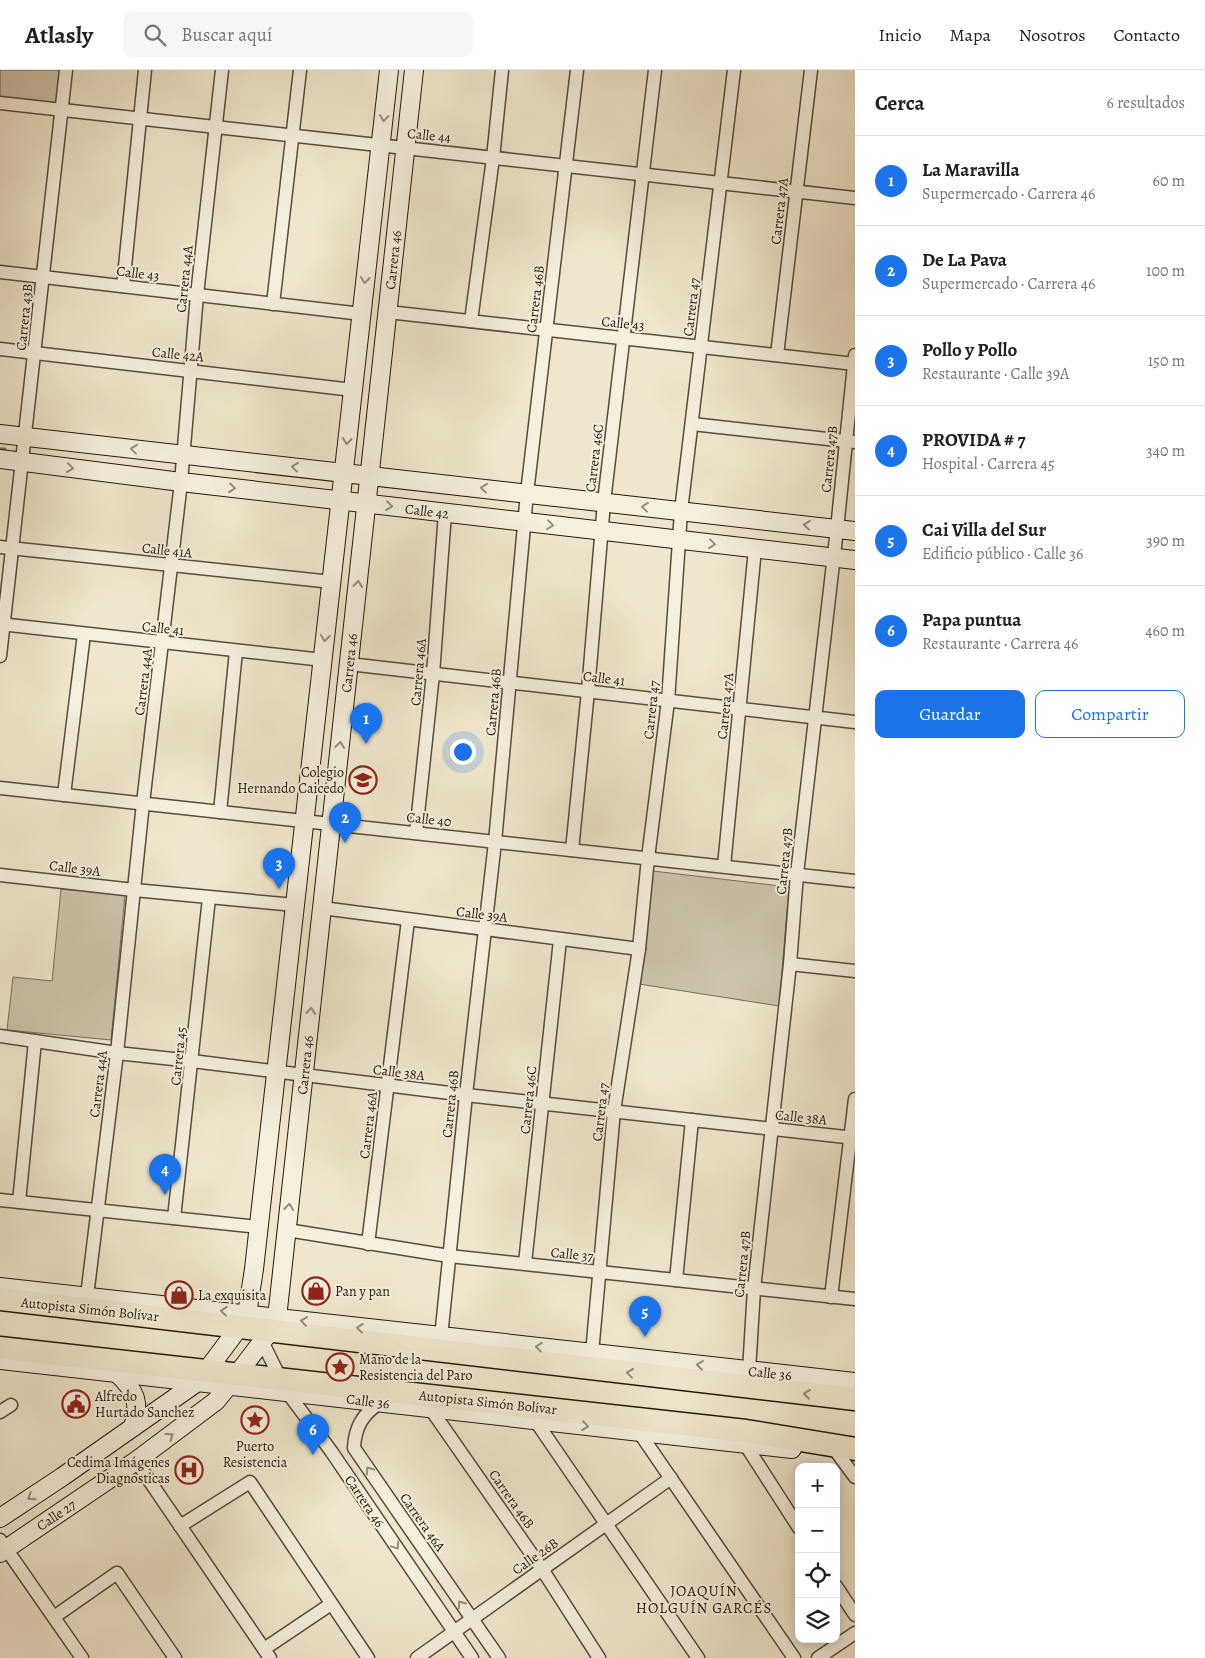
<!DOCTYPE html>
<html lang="es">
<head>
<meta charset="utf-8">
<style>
	:root { --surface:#fff; --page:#f6f6f6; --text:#202124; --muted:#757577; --line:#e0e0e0; --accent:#1a73e8 }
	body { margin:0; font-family:Alegreya,serif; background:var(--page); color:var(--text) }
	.controls { position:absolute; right:15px; bottom:15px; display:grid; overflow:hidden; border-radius:10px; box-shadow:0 2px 12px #0003 }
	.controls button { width:45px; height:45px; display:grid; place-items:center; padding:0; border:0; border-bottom:1px solid var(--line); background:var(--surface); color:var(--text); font:25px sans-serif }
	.you { position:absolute; left:462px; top:681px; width:18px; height:18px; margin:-12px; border:4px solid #fff; border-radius:50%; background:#1a73e8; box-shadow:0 0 0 8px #1a73e833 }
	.badge { display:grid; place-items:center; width:32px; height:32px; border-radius:50%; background:var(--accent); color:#fff; font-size:16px; font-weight:700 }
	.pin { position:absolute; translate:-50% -41px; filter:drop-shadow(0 1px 2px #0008) }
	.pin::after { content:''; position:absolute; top:26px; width:18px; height:15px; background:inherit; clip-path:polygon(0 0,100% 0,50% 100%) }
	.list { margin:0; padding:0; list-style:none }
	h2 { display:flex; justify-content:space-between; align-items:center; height:65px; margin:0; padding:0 20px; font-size:21px }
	h2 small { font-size:16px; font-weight:400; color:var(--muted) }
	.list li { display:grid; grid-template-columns:32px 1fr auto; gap:15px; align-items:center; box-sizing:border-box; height:90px; padding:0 20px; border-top:1px solid var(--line) }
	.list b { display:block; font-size:19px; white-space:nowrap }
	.list p { margin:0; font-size:16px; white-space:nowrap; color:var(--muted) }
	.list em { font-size:16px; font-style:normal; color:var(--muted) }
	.actions { display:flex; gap:10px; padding:15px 20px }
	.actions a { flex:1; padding:11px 0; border:1px solid var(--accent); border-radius:10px; text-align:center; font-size:18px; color:var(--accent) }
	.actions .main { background:var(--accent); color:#fff }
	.icon { flex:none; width:28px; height:28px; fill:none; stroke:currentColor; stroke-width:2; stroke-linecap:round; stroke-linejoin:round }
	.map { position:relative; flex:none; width:855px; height:1588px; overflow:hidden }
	header { display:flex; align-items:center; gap:30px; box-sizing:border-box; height:70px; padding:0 25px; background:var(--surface); border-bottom:1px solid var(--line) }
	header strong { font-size:24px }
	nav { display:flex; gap:28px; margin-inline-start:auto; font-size:18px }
	.search { width:350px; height:45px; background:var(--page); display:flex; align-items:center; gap:12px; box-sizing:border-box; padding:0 18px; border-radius:10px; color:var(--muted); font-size:19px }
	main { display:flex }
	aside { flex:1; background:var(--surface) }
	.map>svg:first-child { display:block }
	.green { fill:#ccc4ac; stroke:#786e5c }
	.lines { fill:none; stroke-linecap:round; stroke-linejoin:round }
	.stream { stroke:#746a58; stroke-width:3 }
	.street-casing { stroke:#564c3c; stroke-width:15 }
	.secondary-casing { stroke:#23180b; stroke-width:20 }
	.highway-casing { stroke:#23180b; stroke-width:25 }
	.street { stroke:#f5efde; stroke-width:12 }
	.secondary { stroke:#f5efde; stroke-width:18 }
	.highway { stroke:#efe7cd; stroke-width:22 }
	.oneway { stroke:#968e7f }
	.oneway2 { stroke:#938a76 }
	.labels { text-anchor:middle; stroke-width:4; stroke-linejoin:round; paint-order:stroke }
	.street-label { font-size:14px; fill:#23180b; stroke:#f5efde }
	.poi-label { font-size:14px; fill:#23180b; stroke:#f5efde; text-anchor:start }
	.neighbourhood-label { font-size:15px; letter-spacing:1px; fill:#23180b; stroke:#f5efde }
</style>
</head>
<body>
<header>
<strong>Atlasly</strong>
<div class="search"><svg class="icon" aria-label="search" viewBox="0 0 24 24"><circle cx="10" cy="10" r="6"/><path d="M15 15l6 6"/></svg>Buscar aquí</div>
<nav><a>Inicio</a><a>Mapa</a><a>Nosotros</a><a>Contacto</a></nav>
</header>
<main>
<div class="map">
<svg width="855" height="1588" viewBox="0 0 855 1588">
	<rect width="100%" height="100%" fill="#efe7cd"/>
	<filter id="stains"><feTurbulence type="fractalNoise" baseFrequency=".004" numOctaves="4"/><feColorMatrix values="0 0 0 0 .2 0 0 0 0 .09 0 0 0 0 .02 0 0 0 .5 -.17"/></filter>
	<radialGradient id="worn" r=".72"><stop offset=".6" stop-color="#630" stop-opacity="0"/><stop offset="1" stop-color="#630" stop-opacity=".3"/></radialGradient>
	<g class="green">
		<polygon points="0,0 66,0 62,39 0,33"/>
		<polygon points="653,801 789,817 779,936 639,914"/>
		<polygon points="61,819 125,825 111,970 7,960 13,907 52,911"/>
	</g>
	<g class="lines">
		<polyline class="stream" points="0,379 5,379"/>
		<g class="street-casing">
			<g id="street">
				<polyline points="0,33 855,128"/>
				<polyline points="0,202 362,244"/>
				<polyline points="123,216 145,0"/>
				<polyline points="273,234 300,0"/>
				<polyline points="388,242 855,294"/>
				<polyline points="471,251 493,88 502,0"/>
				<polyline points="0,279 353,320"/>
				<polyline points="777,285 811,0"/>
				<polyline points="692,354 855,372"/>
				<polyline points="0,477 332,512"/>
				<polyline points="0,554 323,590"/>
				<polyline points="0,586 66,0"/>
				<polyline points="349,594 855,652"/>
				<polyline points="0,718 855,811"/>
				<polyline points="64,725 84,564"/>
				<polyline points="220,742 236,581"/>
				<polyline points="416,763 433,604 445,443"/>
				<polyline points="572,780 588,621 604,432 655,0"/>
				<polyline points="724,796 755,479"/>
				<polyline points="0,805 134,820 295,835"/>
				<polyline points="322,838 639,879"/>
				<polyline points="790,894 855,901"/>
				<polyline points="0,966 117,983 192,991 466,1025 855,1068"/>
				<polyline points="0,1130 259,1157"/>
				<polyline points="19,1132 35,971"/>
				<polyline points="174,1148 209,828"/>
				<polyline points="287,1160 449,1186 855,1229"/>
				<polyline points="368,1174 408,850"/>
				<polyline points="525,1193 560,870"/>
				<polyline points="676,1210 692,1050"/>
				<polyline points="87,1226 117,983 143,733 181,412 197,225 222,0"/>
				<polyline points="831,1227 855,1029"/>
				<polyline points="259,1265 287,1322 331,1381 472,1588"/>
				<polyline points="441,1267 466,1025 495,772 527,423 577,0"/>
				<polyline points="592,1283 614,1041 639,879 648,788 668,631 681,441 734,0"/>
				<polyline points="749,1301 754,1219 790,894 797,804 837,459 855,285"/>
				<path d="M380,1333C362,1344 355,1358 354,1378L499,1588"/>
				<polyline points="430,1338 542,1499 599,1588"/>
				<polyline points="0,1342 11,1335"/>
				<polyline points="535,1350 698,1588"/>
				<polyline points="639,1362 794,1588"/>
				<polyline points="745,1374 799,1458"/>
				<polyline points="838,1384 855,1407"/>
				<polyline points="136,1391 270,1588"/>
				<polyline points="180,1456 250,1412 368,1588"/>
				<polyline points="0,1470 82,1588"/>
				<polyline points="836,1516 855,1545"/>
				<polyline points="54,1547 117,1503 175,1588"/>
				<polyline points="264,1579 331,1534"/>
				<polyline points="417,1588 671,1408"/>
				<polyline points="818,1588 855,1563"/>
			</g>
		</g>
		<g class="secondary-casing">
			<g id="secondary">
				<polyline points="0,364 855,461"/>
				<polyline points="0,389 181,412 855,490"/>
				<polyline points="0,1217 855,1312"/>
				<polyline points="0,1290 792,1379"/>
				<path d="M117,1303C135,1320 141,1333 133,1357"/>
				<polyline points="0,1448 62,1407 199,1311 240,1256 247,1244 254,1199 389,0"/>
				<polyline points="0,1483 136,1391 216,1331 229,1315 271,1260 277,1248 414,0"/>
			</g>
		</g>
		<g class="highway-casing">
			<g id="highway">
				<polyline points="0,1229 855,1329"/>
				<polyline points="0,1278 746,1361 855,1379"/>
			</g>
		</g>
		<use href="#street" class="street"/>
		<use href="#secondary" class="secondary"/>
		<use href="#highway" class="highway"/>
	</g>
	<defs><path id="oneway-chevron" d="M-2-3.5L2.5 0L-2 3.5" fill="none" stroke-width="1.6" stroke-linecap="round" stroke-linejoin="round" transform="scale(1.25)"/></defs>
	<g class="oneway">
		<use href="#oneway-chevron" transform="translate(384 48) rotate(96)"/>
		<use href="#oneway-chevron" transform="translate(365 210) rotate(96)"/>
		<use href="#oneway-chevron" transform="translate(347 371) rotate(96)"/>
		<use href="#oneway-chevron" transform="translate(134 379) rotate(-174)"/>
		<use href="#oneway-chevron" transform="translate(295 397) rotate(-173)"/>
		<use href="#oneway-chevron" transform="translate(70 398) rotate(7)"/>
		<use href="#oneway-chevron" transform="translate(232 418) rotate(7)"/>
		<use href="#oneway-chevron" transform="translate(484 418) rotate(-174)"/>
		<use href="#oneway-chevron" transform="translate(389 436) rotate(7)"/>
		<use href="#oneway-chevron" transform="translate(645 437) rotate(-174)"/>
		<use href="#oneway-chevron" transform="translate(550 455) rotate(7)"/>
		<use href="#oneway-chevron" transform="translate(807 455) rotate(-174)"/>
		<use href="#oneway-chevron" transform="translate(712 474) rotate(7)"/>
		<use href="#oneway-chevron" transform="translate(358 514) rotate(-84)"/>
		<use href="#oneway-chevron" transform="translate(325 568) rotate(96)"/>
		<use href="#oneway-chevron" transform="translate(340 675) rotate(-84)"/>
		<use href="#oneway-chevron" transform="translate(311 941) rotate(-84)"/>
		<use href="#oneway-chevron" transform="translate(289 1137) rotate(-84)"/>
		<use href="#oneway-chevron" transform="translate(224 1241) rotate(-174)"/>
		<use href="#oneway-chevron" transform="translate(304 1251) rotate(-172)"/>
		<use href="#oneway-chevron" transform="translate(360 1258) rotate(-174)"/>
		<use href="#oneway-chevron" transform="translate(539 1277) rotate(-174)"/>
		<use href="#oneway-chevron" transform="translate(700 1295) rotate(-174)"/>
		<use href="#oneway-chevron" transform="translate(585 1356) rotate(7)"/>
		<use href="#oneway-chevron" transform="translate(170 1366) rotate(-36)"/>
		<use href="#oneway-chevron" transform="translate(369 1400) rotate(-125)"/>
		<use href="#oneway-chevron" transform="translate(31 1427) rotate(147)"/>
		<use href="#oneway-chevron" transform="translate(396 1476) rotate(56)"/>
		<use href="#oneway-chevron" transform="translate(461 1534) rotate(-125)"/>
	</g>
	<g class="oneway2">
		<use href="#oneway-chevron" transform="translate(630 1303) rotate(-173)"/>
		<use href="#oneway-chevron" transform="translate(807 1324) rotate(-173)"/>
	</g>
	<defs>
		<g id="school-ring" transform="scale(1.4375)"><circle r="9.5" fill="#f5efde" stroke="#8f2418" stroke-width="1.5"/><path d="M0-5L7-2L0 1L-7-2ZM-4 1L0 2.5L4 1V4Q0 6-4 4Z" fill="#8f2418"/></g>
		<g id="shop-ring" transform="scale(1.4375)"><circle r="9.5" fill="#f5efde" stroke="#8f2418" stroke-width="1.5"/><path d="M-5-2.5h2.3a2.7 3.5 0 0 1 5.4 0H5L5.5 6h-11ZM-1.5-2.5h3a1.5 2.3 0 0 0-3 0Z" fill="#8f2418"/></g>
		<g id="sight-ring" transform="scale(1.4375)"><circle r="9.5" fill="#f5efde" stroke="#8f2418" stroke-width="1.5"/><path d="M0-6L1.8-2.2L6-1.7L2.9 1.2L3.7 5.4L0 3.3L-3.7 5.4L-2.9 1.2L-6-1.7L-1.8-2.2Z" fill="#8f2418"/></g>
		<g id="civic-ring" transform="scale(1.4375)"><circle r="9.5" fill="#f5efde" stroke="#8f2418" stroke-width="1.5"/><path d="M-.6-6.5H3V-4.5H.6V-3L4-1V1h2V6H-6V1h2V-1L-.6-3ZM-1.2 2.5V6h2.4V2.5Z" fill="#8f2418"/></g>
		<g id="hospital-ring" transform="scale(1.4375)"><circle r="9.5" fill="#f5efde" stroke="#8f2418" stroke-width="1.5"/><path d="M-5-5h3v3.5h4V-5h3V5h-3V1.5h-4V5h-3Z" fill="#8f2418"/></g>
	</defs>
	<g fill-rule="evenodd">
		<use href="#school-ring" x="363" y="710"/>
		<use href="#shop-ring" x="316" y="1221"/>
		<use href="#shop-ring" x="179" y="1225"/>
		<use href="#sight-ring" x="340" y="1297"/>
		<use href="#civic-ring" x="76" y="1334"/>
		<use href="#sight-ring" x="255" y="1350"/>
		<use href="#hospital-ring" x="189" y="1400"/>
	</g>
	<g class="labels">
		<g class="street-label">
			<text transform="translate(429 65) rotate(6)" y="5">Calle 44</text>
			<text transform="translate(779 141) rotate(-83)" y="5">Carrera 47A</text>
			<text transform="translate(393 190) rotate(-84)" y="5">Carrera 46</text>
			<text transform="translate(138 203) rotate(7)" y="5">Calle 43</text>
			<text transform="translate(184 209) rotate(-84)" y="5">Carrera 44A</text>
			<text transform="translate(535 229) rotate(-83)" y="5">Carrera 46B</text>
			<text transform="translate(691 237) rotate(-83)" y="5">Carrera 47</text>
			<text transform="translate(24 247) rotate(-84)" y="5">Carrera 43B</text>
			<text transform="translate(623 253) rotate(6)" y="5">Calle 43</text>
			<text transform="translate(178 284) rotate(6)" y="5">Calle 42A</text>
			<text transform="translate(594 388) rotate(-83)" y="5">Carrera 46C</text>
			<text transform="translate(829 389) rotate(-84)" y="5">Carrera 47B</text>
			<text transform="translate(427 441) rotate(7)" y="5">Calle 42</text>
			<text transform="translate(167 480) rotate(6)" y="5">Calle 41A</text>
			<text transform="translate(163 558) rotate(6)" y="5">Calle 41</text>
			<text transform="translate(349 593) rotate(-84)" y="5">Carrera 46</text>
			<text transform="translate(418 602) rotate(-85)" y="5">Carrera 46A</text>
			<text transform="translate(604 608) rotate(7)" y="5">Calle 41</text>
			<text transform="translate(143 612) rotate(-83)" y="5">Carrera 44A</text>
			<text transform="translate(493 632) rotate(-85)" y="5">Carrera 46B</text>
			<text transform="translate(725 636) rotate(-84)" y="5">Carrera 47A</text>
			<text transform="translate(651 640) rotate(-84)" y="5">Carrera 47</text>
			<text transform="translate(429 749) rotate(6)" y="5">Calle 40</text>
			<text transform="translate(784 791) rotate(-84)" y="5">Carrera 47B</text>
			<text transform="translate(75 798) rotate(7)" y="5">Calle 39A</text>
			<text transform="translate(482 844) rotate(7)" y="5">Calle 39A</text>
			<text transform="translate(178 986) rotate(-84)" y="5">Carrera 45</text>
			<text transform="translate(305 995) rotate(-84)" y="5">Carrera 46</text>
			<text transform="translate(399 1002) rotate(7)" y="5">Calle 38A</text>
			<text transform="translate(98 1014) rotate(-83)" y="5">Carrera 44A</text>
			<text transform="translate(528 1030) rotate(-84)" y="5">Carrera 46C</text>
			<text transform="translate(450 1034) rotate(-84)" y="5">Carrera 46B</text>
			<text transform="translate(600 1042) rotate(-83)" y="5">Carrera 47</text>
			<text transform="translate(801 1047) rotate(6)" y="5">Calle 38A</text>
			<text transform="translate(368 1055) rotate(-83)" y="5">Carrera 46A</text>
			<text transform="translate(572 1184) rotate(6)" y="5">Calle 37</text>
			<text transform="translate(742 1194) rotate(-84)" y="5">Carrera 47B</text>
			<text transform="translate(90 1239) rotate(6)" y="5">Autopista Simón Bolívar</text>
			<text transform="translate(770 1303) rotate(6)" y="5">Calle 36</text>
			<text transform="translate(368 1331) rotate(7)" y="5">Calle 36</text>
			<text transform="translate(488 1332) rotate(6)" y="5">Autopista Simón Bolívar</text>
			<text transform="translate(512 1429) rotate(55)" y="5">Carrera 46B</text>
			<text transform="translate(365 1431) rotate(56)" y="5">Carrera 46</text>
			<text transform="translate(56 1445) rotate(-34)" y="5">Calle 27</text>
			<text transform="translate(423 1452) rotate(55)" y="5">Carrera 46A</text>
			<text transform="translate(535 1486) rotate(-35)" y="5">Calle 26B</text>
		</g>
		<g class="poi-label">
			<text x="344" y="707" text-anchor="end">Colegio<tspan x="344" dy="16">Hernando Caicedo</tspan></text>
			<text x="335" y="1226">Pan y pan</text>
			<text x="198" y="1230">La exquisita</text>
			<text x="359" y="1294">Mano de la<tspan x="359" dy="16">Resistencia del Paro</tspan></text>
			<text x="95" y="1331">Alfredo<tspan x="95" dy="16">Hurtado Sanchez</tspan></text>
			<text x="255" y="1381" text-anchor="middle">Puerto<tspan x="255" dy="16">Resistencia</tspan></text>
			<text x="170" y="1397" text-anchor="end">Cedima Imágenes<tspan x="170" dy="16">Diagnosticas</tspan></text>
		</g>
		<g class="neighbourhood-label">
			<text x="704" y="1526">JOAQUÍN<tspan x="704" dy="17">HOLGUÍN GARCÉS</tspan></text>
		</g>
	</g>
	<rect width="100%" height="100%" filter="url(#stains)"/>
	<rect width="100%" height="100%" fill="url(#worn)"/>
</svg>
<div class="controls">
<button>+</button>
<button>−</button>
<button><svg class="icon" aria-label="locate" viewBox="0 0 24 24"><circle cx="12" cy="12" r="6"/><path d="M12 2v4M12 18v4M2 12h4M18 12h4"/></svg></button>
<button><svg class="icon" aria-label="layers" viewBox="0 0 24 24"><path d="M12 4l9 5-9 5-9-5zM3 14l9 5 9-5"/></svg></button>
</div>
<div class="you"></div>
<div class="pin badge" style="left:366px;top:674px">1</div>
<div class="pin badge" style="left:345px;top:773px">2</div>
<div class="pin badge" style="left:279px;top:819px">3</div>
<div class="pin badge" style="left:165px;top:1125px">4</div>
<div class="pin badge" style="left:645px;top:1267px">5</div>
<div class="pin badge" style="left:313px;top:1385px">6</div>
</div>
<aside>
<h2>Cerca<small>6 resultados</small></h2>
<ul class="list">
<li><span class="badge">1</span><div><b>La Maravilla</b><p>Supermercado · Carrera 46</p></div><em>60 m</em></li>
<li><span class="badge">2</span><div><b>De La Pava</b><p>Supermercado · Carrera 46</p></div><em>100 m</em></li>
<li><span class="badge">3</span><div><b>Pollo y Pollo</b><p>Restaurante · Calle 39A</p></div><em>150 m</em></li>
<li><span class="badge">4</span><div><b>PROVIDA # 7</b><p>Hospital · Carrera 45</p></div><em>340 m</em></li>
<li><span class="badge">5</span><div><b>Cai Villa del Sur</b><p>Edificio público · Calle 36</p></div><em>390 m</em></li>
<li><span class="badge">6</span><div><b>Papa puntua</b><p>Restaurante · Carrera 46</p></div><em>460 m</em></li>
</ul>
<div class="actions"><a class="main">Guardar</a><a>Compartir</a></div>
</aside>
</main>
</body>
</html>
